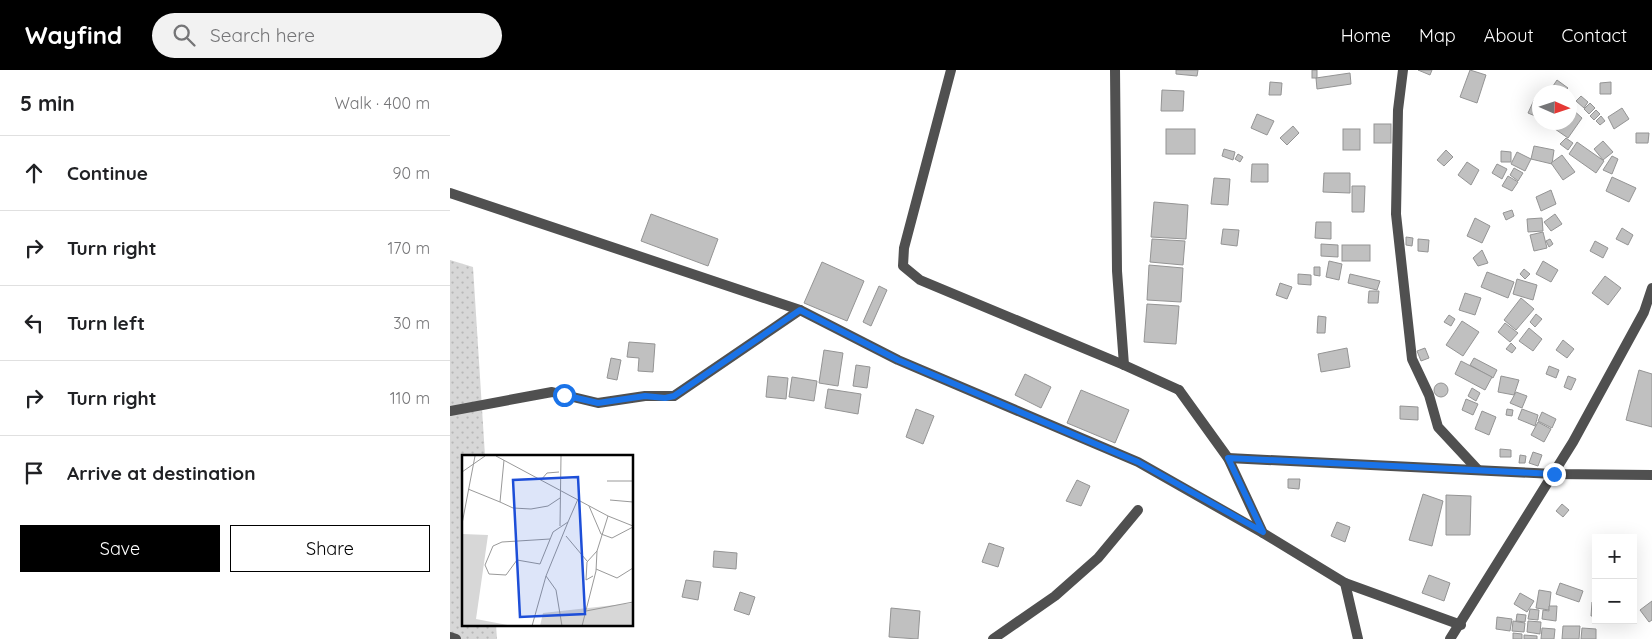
<!DOCTYPE html>
<html lang="en">
<head>
<meta charset="utf-8">
<style>
	:root { --surface:#fff; --page:#f2f2f2; --text:#202124; --muted:#757577; --line:#e0e0e0; --accent:#000 }
	body { margin:0; font-family:Quicksand,sans-serif; background:var(--page); color:var(--text) }
	.controls { position:absolute; right:15px; bottom:15px; display:grid; overflow:hidden; border-radius:0px; box-shadow:0 5px 20px #0002 }
	.controls button { width:45px; height:45px; display:grid; place-items:center; padding:0; border:0; border-bottom:1px solid var(--line); background:var(--surface); color:var(--text); font:25px sans-serif }
	.compass { position:absolute; left:1082px; top:15px; width:45px; height:45px; border-radius:50%; background:var(--surface); box-shadow:0 5px 20px #0002; rotate:93deg }
	.stop { position:absolute; width:15px; height:15px; margin:-11px; border:4px solid #1a73e8; border-radius:50%; background:#fff }
	.stop.end { background:#1a73e8; border-color:#fff; box-shadow:0 1px 5px #0008 }
	.list { margin:0; padding:0; list-style:none }
	h2 { display:flex; justify-content:space-between; align-items:center; height:65px; margin:0; padding:0 20px; font-size:21px }
	h2 small { font-size:16px; font-weight:400; color:var(--muted) }
	.list li { display:grid; grid-template-columns:32px 1fr auto; gap:15px; align-items:center; box-sizing:border-box; height:75px; padding:0 20px; border-top:1px solid var(--line) }
	.list b { display:block; font-size:19px; white-space:nowrap }
	.list em { font-size:16px; font-style:normal; color:var(--muted) }
	.actions { display:flex; gap:10px; padding:15px 20px }
	.actions a { flex:1; padding:11px 0; border:1px solid var(--accent); border-radius:0px; text-align:center; font-size:18px; color:var(--accent) }
	.actions .main { background:var(--accent); color:#fff }
	.icon { flex:none; width:28px; height:28px; fill:none; stroke:currentColor; stroke-width:2; stroke-linecap:round; stroke-linejoin:round }
	.map { position:relative; flex:none; width:1202px; height:569px; overflow:hidden }
	header { display:flex; align-items:center; gap:30px; box-sizing:border-box; height:70px; padding:0 25px; background:var(--accent); color:#fff }
	header strong { font-size:24px }
	nav { display:flex; gap:28px; margin-inline-start:auto; font-size:18px }
	.search { width:350px; height:45px; background:var(--page); display:flex; align-items:center; gap:12px; box-sizing:border-box; padding:0 18px; border-radius:28px; color:var(--muted); font-size:19px }
	main { display:flex }
	aside { flex:1; background:var(--surface) }
	.map>svg:first-child { display:block }
	.grass { fill:url(#grass-dots) }
	.building { fill:#c0c0c0; stroke:#949494 }
	.lines { fill:none; stroke-linecap:round; stroke-linejoin:round }
	.lane { stroke:#505050; stroke-width:10 }
	.street { stroke:#505050; stroke-width:10 }
	.route { stroke:#1a73e8; stroke-width:6 }
	.inset-road { fill:none; stroke:#999; stroke-width:1 }
	.view { fill:#1d4ed8; fill-opacity:0.15; stroke:#1d4ed8; stroke-width:2.5 }
	.inset-edge { fill:none; stroke:#000; stroke-width:2.5 }
</style>
</head>
<body>
<header>
<strong>Wayfind</strong>
<div class="search"><svg class="icon" aria-label="search" viewBox="0 0 24 24"><circle cx="10" cy="10" r="6"/><path d="M15 15l6 6"/></svg>Search here</div>
<nav><a>Home</a><a>Map</a><a>About</a><a>Contact</a></nav>
</header>
<main>
<aside>
<h2>5 min<small>Walk · 400 m</small></h2>
<ul class="list">
<li><svg class="icon" aria-label="ahead" viewBox="0 0 24 24"><path d="M12 20V5M6 11l6-6 6 6"/></svg><div><b>Continue</b></div><em>90 m</em></li>
<li><svg class="icon" aria-label="right" viewBox="0 0 24 24"><path d="M7 20v-9h11M14 6l5 5-5 5"/></svg><div><b>Turn right</b></div><em>170 m</em></li>
<li><svg class="icon" aria-label="left" viewBox="0 0 24 24"><path d="M17 20v-9H6M10 6l-5 5 5 5"/></svg><div><b>Turn left</b></div><em>30 m</em></li>
<li><svg class="icon" aria-label="right" viewBox="0 0 24 24"><path d="M7 20v-9h11M14 6l5 5-5 5"/></svg><div><b>Turn right</b></div><em>110 m</em></li>
<li><svg class="icon" aria-label="arrive" viewBox="0 0 24 24"><path d="M6 21V4h12l-3 4 3 4H6"/></svg><div><b>Arrive at destination</b></div></li>
</ul>
<div class="actions"><a class="main">Save</a><a>Share</a></div>
</aside>
<div class="map">
<svg width="1202" height="569" viewBox="0 0 1202 569">
	<defs>
		<pattern id="grass-dots" width="8" height="8" patternUnits="userSpaceOnUse" patternTransform="scale(1.25)"><rect width="8" height="8" fill="#d7d7d7"/><path d="M2 2h.1M6 6h.1" fill="none" stroke="#b7b7b7" stroke-width="1.8" stroke-linecap="round"/></pattern>
	</defs>
	<rect width="100%" height="100%" fill="#fff"/>
	<polygon class="grass" points="0,190 23,197 35,386 14,386 14,555 46,555 47,569 0,569"/>
	<g class="building">
		<polygon points="726,0 748,0 747,6 726,4"/>
		<rect x="862" y="0" width="5" height="8"/>
		<polygon points="968,0 982,0 980,5"/>
		<polygon points="1020,0 1036,5 1027,33 1010,27"/>
		<polygon points="900,3 901,14 867,19 866,8"/>
		<polygon points="1107,10 1118,18 1114,22 1099,22"/>
		<polygon points="820,12 832,13 831,25 819,25"/>
		<polygon points="1161,12 1161,24 1150,24 1150,13"/>
		<polygon points="712,20 734,21 733,41 711,41"/>
		<polygon points="1131,26 1138,32 1134,38 1126,31"/>
		<polygon points="1084,30 1090,33 1090,48 1078,43"/>
		<polygon points="1140,33 1145,38 1139,44 1134,39"/>
		<polygon points="1121,38 1132,48 1118,68 1105,59 1110,52 1120,52"/>
		<polygon points="1172,38 1179,49 1164,59 1158,47"/>
		<polygon points="1146,40 1150,44 1144,50 1140,46"/>
		<polygon points="807,44 824,51 817,65 801,58"/>
		<polygon points="1151,46 1155,51 1150,55 1146,51"/>
		<rect x="924" y="54" width="17" height="19"/>
		<polygon points="843,56 849,63 837,75 830,68"/>
		<rect x="716" y="59" width="29" height="25"/>
		<rect x="893" y="59" width="17" height="21"/>
		<polygon points="1186,63 1199,63 1198,73 1186,73"/>
		<polygon points="1116,68 1123,73 1118,80 1110,74"/>
		<polygon points="1153,71 1163,82 1153,90 1144,79"/>
		<polygon points="1127,72 1154,91 1146,103 1119,84"/>
		<polygon points="1084,76 1104,80 1102,94 1081,89"/>
		<polygon points="774,79 785,82 783,90 772,86"/>
		<polygon points="996,80 1003,87 994,96 987,90"/>
		<polygon points="1051,81 1061,82 1061,92 1051,92"/>
		<polygon points="1067,82 1081,89 1075,101 1061,94"/>
		<polygon points="788,84 793,87 790,92 785,89"/>
		<polygon points="1112,85 1125,102 1113,110 1101,93"/>
		<polygon points="1162,86 1168,89 1162,104 1153,100"/>
		<polygon points="1017,92 1029,100 1021,115 1008,105"/>
		<polygon points="802,94 818,94 818,112 801,112"/>
		<polygon points="1047,94 1057,99 1052,109 1042,103"/>
		<polygon points="1064,98 1073,103 1068,111 1060,105"/>
		<polygon points="874,103 900,103 900,123 873,122"/>
		<polygon points="1058,106 1068,112 1062,121 1052,116"/>
		<polygon points="1162,107 1186,118 1179,132 1156,121"/>
		<polygon points="764,108 780,109 778,135 761,134"/>
		<polygon points="902,116 915,116 914,142 902,142"/>
		<polygon points="1101,120 1106,134 1091,141 1086,127"/>
		<polygon points="704,132 738,135 736,169 701,167"/>
		<polygon points="1062,140 1064,146 1056,150 1053,143"/>
		<polygon points="201,144 268,169 258,196 191,171"/>
		<polygon points="1105,144 1112,154 1101,161 1094,152"/>
		<polygon points="1025,148 1040,156 1032,173 1017,166"/>
		<polygon points="1092,148 1093,161 1078,162 1077,149"/>
		<polygon points="866,152 881,152 881,169 865,168"/>
		<polygon points="1172,158 1183,165 1178,175 1166,169"/>
		<polygon points="773,159 789,160 787,176 771,174"/>
		<polygon points="1093,162 1097,178 1084,181 1080,165"/>
		<polygon points="956,167 963,168 962,176 956,175"/>
		<polygon points="702,169 735,171 733,195 700,192"/>
		<polygon points="968,169 979,170 978,182 968,181"/>
		<polygon points="1100,169 1103,174 1099,177 1096,171"/>
		<polygon points="1145,171 1158,178 1153,188 1140,181"/>
		<polygon points="871,174 888,175 888,187 871,186"/>
		<rect x="892" y="175" width="28" height="16"/>
		<polygon points="1032,180 1038,193 1028,196 1023,188"/>
		<polygon points="879,191 892,194 889,210 876,207"/>
		<polygon points="1093,191 1108,200 1101,212 1086,204"/>
		<polygon points="372,192 414,211 397,251 354,233"/>
		<polygon points="699,195 733,198 731,232 697,230"/>
		<polygon points="864,197 870,197 870,206 864,205"/>
		<polygon points="1074,199 1080,204 1075,209 1070,204"/>
		<polygon points="1037,202 1064,212 1058,228 1031,217"/>
		<polygon points="848,204 861,205 861,215 848,214"/>
		<polygon points="900,204 930,211 927,220 898,213"/>
		<polygon points="1155,206 1171,218 1158,235 1142,223"/>
		<polygon points="1067,209 1087,215 1083,230 1063,224"/>
		<polygon points="830,213 842,217 837,229 826,225"/>
		<polygon points="429,216 437,220 421,256 413,252"/>
		<polygon points="919,221 929,221 928,233 918,233"/>
		<polygon points="1015,223 1031,228 1025,245 1009,240"/>
		<polygon points="1071,228 1084,239 1066,260 1054,250"/>
		<polygon points="697,234 729,236 726,274 694,272"/>
		<polygon points="1086,244 1092,249 1085,257 1080,252"/>
		<polygon points="999,245 1005,249 1001,256 994,252"/>
		<polygon points="868,246 876,247 875,263 867,263"/>
		<polygon points="1012,251 1029,262 1013,286 996,275"/>
		<polygon points="1055,253 1068,263 1060,272 1048,262"/>
		<polygon points="1079,258 1092,269 1083,281 1069,271"/>
		<polygon points="1113,270 1124,279 1117,288 1106,280"/>
		<polygon points="179,272 205,274 203,302 188,301 189,288 177,287"/>
		<polygon points="1061,273 1066,278 1062,283 1056,279"/>
		<polygon points="897,278 900,297 871,302 868,284"/>
		<polygon points="975,278 979,288 971,291 967,281"/>
		<polygon points="374,280 393,283 388,316 369,313"/>
		<polygon points="161,288 171,290 167,310 157,308"/>
		<polygon points="1024,288 1047,300 1043,308 1020,295"/>
		<polygon points="1011,291 1042,307 1035,320 1005,304"/>
		<polygon points="406,295 420,297 417,318 403,316"/>
		<polygon points="1099,296 1109,300 1106,308 1096,304"/>
		<polygon points="1189,300 1202,304 1202,357 1176,350"/>
		<polygon points="575,304 601,317 591,338 565,325"/>
		<polygon points="318,306 338,308 336,329 316,327"/>
		<polygon points="1051,306 1069,310 1064,325 1048,322"/>
		<polygon points="1118,306 1126,309 1121,320 1114,317"/>
		<polygon points="342,307 367,311 364,331 339,327"/>
		<circle cx="991" cy="320" r="7"/>
		<polygon points="1022,318 1030,323 1026,331 1018,326"/>
		<polygon points="378,319 411,324 408,344 375,338"/>
		<polygon points="631,320 679,340 665,373 617,353"/>
		<polygon points="1066,322 1077,326 1072,338 1060,333"/>
		<polygon points="1016,329 1028,334 1023,345 1012,340"/>
		<polygon points="950,336 968,337 968,350 950,349"/>
		<polygon points="466,339 484,346 473,374 456,367"/>
		<polygon points="1057,339 1063,340 1062,346 1056,345"/>
		<polygon points="1072,339 1088,345 1085,356 1068,349"/>
		<polygon points="1032,341 1046,347 1039,365 1025,359"/>
		<polygon points="1092,342 1106,349 1102,358 1088,351"/>
		<polygon points="1088,352 1101,359 1094,372 1081,365"/>
		<polygon points="1050,379 1061,380 1061,387 1050,387"/>
		<polygon points="1083,382 1092,385 1088,396 1079,393"/>
		<polygon points="1070,385 1076,386 1075,393 1069,393"/>
		<polygon points="838,409 850,409 849,419 838,418"/>
		<polygon points="627,410 640,416 631,436 616,431"/>
		<polygon points="973,424 993,431 982,476 959,470"/>
		<polygon points="996,425 1021,426 1020,465 996,465"/>
		<polygon points="1112,434 1119,440 1113,447 1106,441"/>
		<polygon points="887,452 900,457 895,472 881,466"/>
		<polygon points="539,473 554,478 548,497 532,492"/>
		<polygon points="264,481 287,483 286,499 263,497"/>
		<polygon points="979,505 1000,513 994,531 972,523"/>
		<rect x="1144" y="509" width="2" height="15"/>
		<polygon points="236,510 251,512 248,530 232,527"/>
		<polygon points="1110,513 1133,521 1129,532 1106,524"/>
		<polygon points="1089,520 1101,522 1099,540 1086,538"/>
		<polygon points="290,522 305,527 299,545 284,540"/>
		<polygon points="1070,523 1084,531 1077,542 1064,534"/>
		<polygon points="1202,531 1202,550 1199,552 1190,540"/>
		<polygon points="1142,532 1146,532 1146,546 1141,546"/>
		<polygon points="1099,536 1107,536 1106,551 1092,549 1093,540 1099,541"/>
		<polygon points="441,538 470,541 468,569 439,567"/>
		<polygon points="1080,539 1089,540 1088,550 1078,549"/>
		<polygon points="1067,544 1076,545 1075,552 1066,551"/>
		<polygon points="1047,547 1062,549 1060,561 1046,559"/>
		<polygon points="1063,551 1075,553 1074,562 1062,561"/>
		<polygon points="1078,551 1091,552 1090,564 1077,562"/>
		<polygon points="1113,556 1130,556 1129,569 1112,569"/>
		<polygon points="1092,558 1105,559 1104,569 1091,569"/>
		<polygon points="1132,558 1146,559 1146,569 1131,569"/>
		<polygon points="1063,563 1072,564 1072,569 1063,569"/>
		<polygon points="1074,565 1087,566 1087,569 1074,569"/>
	</g>
	<g class="lines">
		<polyline class="lane" points="501,0 454,178 453,196 470,210 674,295 729,320"/>
		<g class="street">
			<polyline points="665,0 667,201 674,295"/>
			<polyline points="953,0 948,40 946,144 962,289 979,325 988,357 1028,400"/>
			<polyline points="0,123 350,240 448,290 688,392 813,463"/>
			<polyline points="729,320 778,388 813,463 895,513 1011,555"/>
			<polyline points="0,341 102,322 148,333 195,326 224,326 350,240"/>
			<polyline points="778,388 1104,404 1202,405"/>
			<polyline points="895,513 908,569"/>
			<polyline points="0,567 6,569"/>
			<polyline points="543,569 605,526 648,488 688,440"/>
			<polyline points="1000,569 1123,372 1194,242 1202,218"/>
		</g>
	</g>
	<g class="lines">
		<polyline class="route" points="114,325 148,333 195,326 215,328 224,326 350,240 448,290 688,392 813,462 778,388 1104,404"/>
	</g>
	<g transform="translate(12 385)">
		<rect width="171" height="171" fill="#fff"/>
		<path d="M0,79L26,80L14,164L51,171H0ZM171,148V171H78L81,158Z" fill="#d7d7d7"/>
		<path class="inset-road" d="M34,1L146,61L171,71M0,17L23,1M79,25L85,18L97,17M145,26H171M6,34L38,47L42,5M148,45L171,47M38,47L51,53L69,54L86,51L98,43M127,51L139,79L150,83L171,72M0,69L13,1M98,71L99,1M104,81L125,106M88,84L40,87L31,91L23,110L27,119L44,120L55,105L78,109L91,77L106,67L116,44M134,114L155,123L171,113M84,121L94,135L100,171M131,121L124,125L125,107L135,96M124,156L171,147M70,171L84,121L106,67M120,171L134,116L135,96L146,61"/>
		<path class="view" d="M116,22L123,159L58,162L51,25Z"/>
		<rect width="171" height="171" class="inset-edge"/>
	</g>
</svg>
<div class="controls">
<button>+</button>
<button>−</button>
</div>
<svg class="compass" viewBox="-18 -18 36 36"><path d="M0-13l5 13h-10z" fill="#e53935"/><path d="M0 13l5-13h-10z" fill="#757577"/></svg>
<div class="stop" style="left:114px;top:325px"></div>
<div class="stop end" style="left:1104px;top:404px"></div>
</div>
</main>
</body>
</html>
